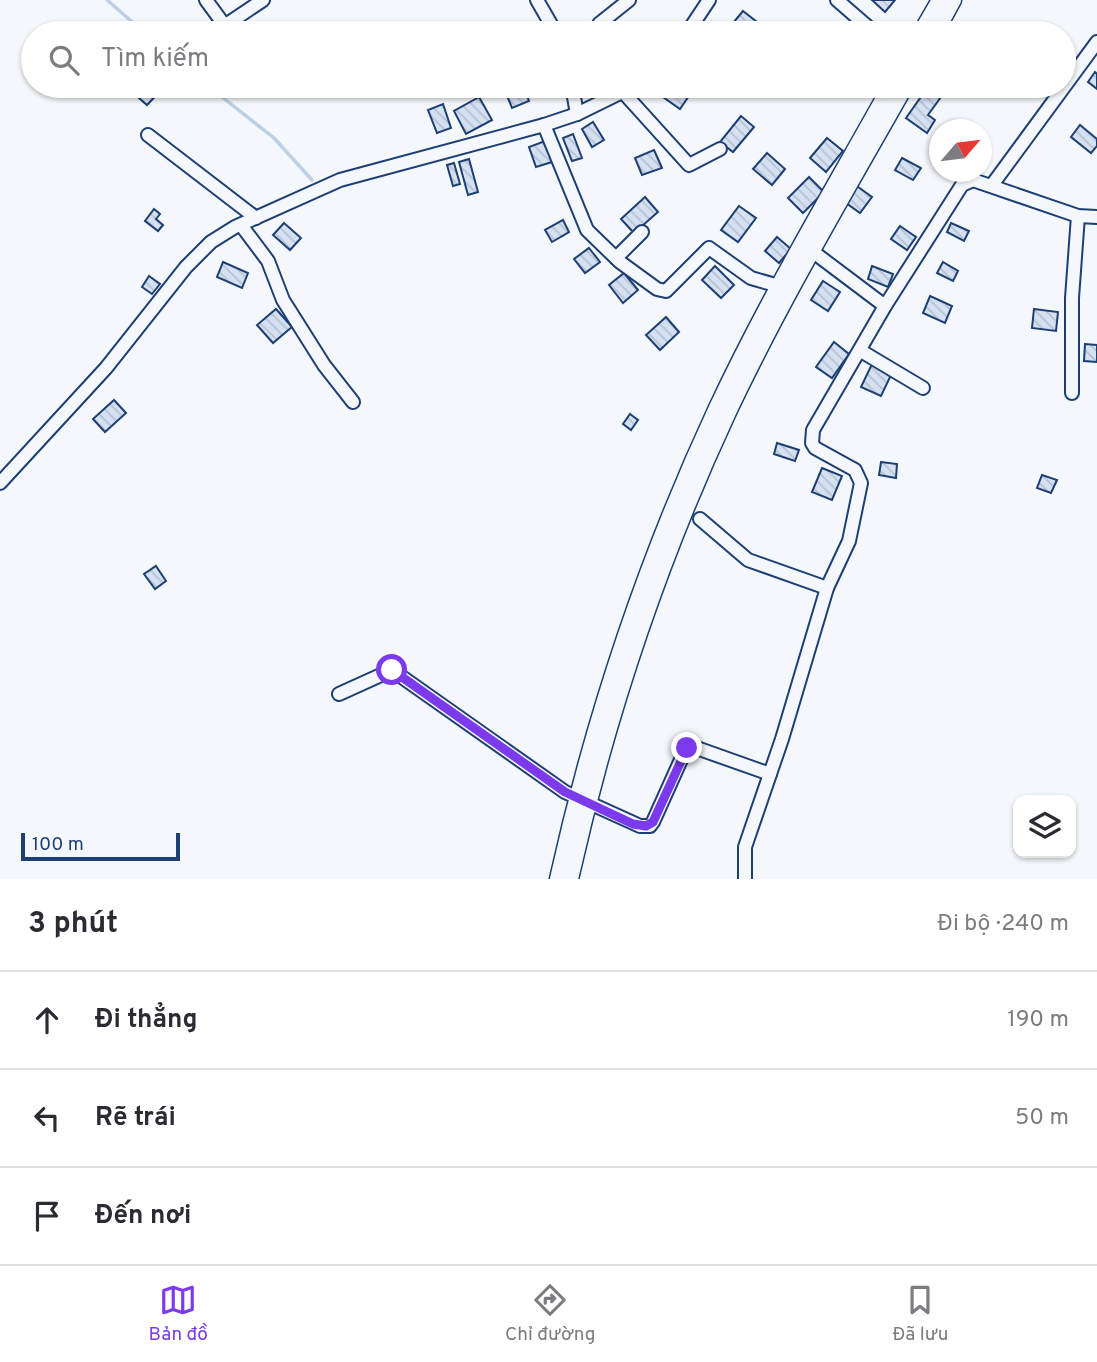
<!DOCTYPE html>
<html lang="vi">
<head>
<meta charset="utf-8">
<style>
	:root { --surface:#fff; --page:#f2f2f3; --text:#2b2b33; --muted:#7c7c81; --line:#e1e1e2; --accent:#7c3aed }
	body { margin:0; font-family:Overpass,sans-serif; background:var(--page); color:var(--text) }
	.controls { position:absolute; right:21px; bottom:21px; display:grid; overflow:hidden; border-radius:14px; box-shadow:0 2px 5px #0004 }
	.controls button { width:63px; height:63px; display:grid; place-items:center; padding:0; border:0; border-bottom:2px solid var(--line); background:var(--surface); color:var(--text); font:35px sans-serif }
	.compass { position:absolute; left:929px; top:119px; width:63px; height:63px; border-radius:50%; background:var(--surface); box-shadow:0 2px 5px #0004; rotate:62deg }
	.scale { position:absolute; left:21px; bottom:18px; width:159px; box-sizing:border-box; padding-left:7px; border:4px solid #1d3f73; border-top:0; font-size:19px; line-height:24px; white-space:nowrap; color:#1d3f73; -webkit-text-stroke:5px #f4f7fb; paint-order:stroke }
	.stop { position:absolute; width:21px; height:21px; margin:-16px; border:5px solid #7c3aed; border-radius:50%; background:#fff }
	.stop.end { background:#7c3aed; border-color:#fff; box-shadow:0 2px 7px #0008 }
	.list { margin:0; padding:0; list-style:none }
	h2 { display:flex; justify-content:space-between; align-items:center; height:91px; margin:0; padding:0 28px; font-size:30px }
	h2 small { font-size:23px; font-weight:400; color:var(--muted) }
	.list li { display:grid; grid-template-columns:46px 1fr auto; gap:21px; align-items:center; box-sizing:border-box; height:98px; padding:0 28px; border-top:2px solid var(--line) }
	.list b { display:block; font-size:26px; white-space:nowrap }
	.list em { font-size:23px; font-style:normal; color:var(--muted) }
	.icon { flex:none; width:38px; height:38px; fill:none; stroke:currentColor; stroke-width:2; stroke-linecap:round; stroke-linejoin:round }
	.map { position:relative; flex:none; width:1097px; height:879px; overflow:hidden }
	.search { position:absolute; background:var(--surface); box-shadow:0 2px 5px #0004; left:21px; right:21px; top:21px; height:77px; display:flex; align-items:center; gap:18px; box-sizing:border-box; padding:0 24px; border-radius:38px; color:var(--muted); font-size:26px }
	.sheet { height:385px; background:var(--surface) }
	nav { display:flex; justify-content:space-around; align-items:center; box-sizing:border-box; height:98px; border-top:2px solid var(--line); background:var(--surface); font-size:19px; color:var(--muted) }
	nav a { display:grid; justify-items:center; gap:4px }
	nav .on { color:var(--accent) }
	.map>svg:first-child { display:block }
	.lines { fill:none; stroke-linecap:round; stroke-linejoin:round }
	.stream { stroke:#bed0e5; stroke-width:3.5 }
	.building { fill:url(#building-back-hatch); stroke:#1d3f73; stroke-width:2 }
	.minor-casing { stroke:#1d3f73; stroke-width:16 }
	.major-casing { stroke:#1d3f73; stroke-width:19 }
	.minor { stroke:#f4f7fb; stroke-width:12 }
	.major { stroke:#f4f7fb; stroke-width:16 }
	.route { stroke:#7c3aed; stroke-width:9 }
</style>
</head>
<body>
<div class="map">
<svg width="1097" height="879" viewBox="0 0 1097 879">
	<defs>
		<pattern id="building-back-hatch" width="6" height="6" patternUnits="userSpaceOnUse" patternTransform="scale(1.75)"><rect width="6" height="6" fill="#d5e0f0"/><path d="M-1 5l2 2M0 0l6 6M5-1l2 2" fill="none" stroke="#b6c1d1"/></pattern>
	</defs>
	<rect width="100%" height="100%" fill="#f4f7fb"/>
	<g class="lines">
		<g class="stream">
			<polyline points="107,0 145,33"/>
			<polyline points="208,86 274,138 312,180"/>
		</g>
	</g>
	<g class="building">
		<polygon points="872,0 895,0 885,12"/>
		<polygon points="743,11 757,22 748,33 734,33 728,29"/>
		<polygon points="1095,72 1097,74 1097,89 1088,82"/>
		<polygon points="140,86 165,86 147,105 133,93"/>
		<polygon points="503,86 523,86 529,101 512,108"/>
		<polygon points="671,86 695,87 680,109 663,97"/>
		<polygon points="928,87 941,97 928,115 935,120 927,133 906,118"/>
		<polygon points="479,97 492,120 466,134 454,111"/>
		<polygon points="443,104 451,128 437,133 428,110"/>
		<polygon points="741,116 754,127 733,152 720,142"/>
		<polygon points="593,122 604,140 592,147 582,129"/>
		<polygon points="1080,125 1097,139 1097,146 1091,153 1071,137"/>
		<polygon points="573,134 582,158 572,161 563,138"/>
		<polygon points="827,138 843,151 826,172 810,158"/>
		<polygon points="545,141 552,162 536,167 529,147"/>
		<polygon points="654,150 662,168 642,175 635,158"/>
		<polygon points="767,153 785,169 772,185 753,169"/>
		<polygon points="902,158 921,168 913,180 895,170"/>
		<polygon points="469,159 478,192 468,195 459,162"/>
		<polygon points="454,163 460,184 453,186 447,165"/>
		<polygon points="809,177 824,192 803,213 788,198"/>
		<polygon points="854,184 872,197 860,213 842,200"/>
		<polygon points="645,197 658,212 634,233 621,219"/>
		<polygon points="739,206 756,218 738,242 721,230"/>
		<polygon points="154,209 160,214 156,219 163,225 158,231 145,221"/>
		<polygon points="563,220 569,232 552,242 545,230"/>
		<polygon points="284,223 301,238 290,250 273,235"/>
		<polygon points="951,223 969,231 964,241 947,232"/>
		<polygon points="900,226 916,237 907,250 891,239"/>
		<polygon points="777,237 791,249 779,263 765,251"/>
		<polygon points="589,248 600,262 585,273 574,259"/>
		<polygon points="223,262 248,273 242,288 217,277"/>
		<polygon points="943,262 958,271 953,281 937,273"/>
		<polygon points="715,266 734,285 721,298 702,280"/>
		<polygon points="872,266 893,274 888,287 868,279"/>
		<polygon points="624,273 638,290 623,303 609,285"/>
		<polygon points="149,276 160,284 152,294 142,287"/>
		<polygon points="823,281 840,292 828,311 811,300"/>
		<polygon points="930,296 952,306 945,323 923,313"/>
		<polygon points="276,309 292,327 273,343 257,325"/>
		<polygon points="1034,309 1058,312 1056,331 1032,328"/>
		<polygon points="666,317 679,332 660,350 646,335"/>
		<polygon points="834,342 849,354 832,378 816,367"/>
		<polygon points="1085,344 1097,345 1097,362 1084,361"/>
		<polygon points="872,364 892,373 881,396 861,387"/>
		<polygon points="114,400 126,413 105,432 93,419"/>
		<polygon points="630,414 638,420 631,430 623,424"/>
		<polygon points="777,443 799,450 795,461 774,454"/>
		<polygon points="881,462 897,464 896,478 879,475"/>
		<polygon points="822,468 842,476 832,500 812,492"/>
		<polygon points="1042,475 1057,480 1051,493 1037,488"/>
		<polygon points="156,566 166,581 155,589 144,574"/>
	</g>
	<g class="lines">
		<g class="minor-casing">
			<g id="minor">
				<polyline points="206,0 225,26"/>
				<polyline points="537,0 556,33"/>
				<polyline points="837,0 875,33"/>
				<polyline points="599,24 629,0"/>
				<polyline points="214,33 263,0"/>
				<polyline points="687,33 709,0"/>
				<polyline points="572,86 577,114"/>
				<polyline points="623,92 689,165 720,149"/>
				<polyline points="544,125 587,230 620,262 657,289 666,291 709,248 751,278 779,286"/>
				<polyline points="148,135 256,218"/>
				<polyline points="992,185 1097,42"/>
				<polyline points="241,225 268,261 283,300 324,365 353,402"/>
				<polyline points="812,251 885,306"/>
				<polyline points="616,258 642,232"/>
				<polyline points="861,351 923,388"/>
				<polyline points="1072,393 1072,298 1078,216"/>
				<polyline points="0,483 106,368 186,267 211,242 235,227 340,180 544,125 577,114 634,86"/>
				<polyline points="700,519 748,560 827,588"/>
				<polyline points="339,694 392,670 565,792 640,826 650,826 653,822 684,753 691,746 770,774"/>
				<polyline points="745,879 745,847 782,739 827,588 849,541 861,483 855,470 815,448 812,443 813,430 885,306 962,185 973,180 1078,216 1097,217"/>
			</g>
		</g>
		<g class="major-casing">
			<g id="major">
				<polyline points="921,33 940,0"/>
				<polyline points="935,33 953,0"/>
				<path d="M558,879C594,717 647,558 717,408C769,297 832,192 891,86"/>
				<path d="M570,879C606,718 658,562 728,412C781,300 844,194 905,86"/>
			</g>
		</g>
		<use href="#minor" class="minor"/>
		<use href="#major" class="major"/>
	</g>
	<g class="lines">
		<polyline class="route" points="392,670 565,792 633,824 646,826 653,822 687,748"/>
	</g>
</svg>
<div class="controls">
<button><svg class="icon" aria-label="layers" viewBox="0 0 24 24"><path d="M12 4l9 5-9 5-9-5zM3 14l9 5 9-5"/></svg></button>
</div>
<svg class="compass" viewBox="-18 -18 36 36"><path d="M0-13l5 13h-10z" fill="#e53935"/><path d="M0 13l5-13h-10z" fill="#7c7c81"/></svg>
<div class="scale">100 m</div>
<div class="stop" style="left:392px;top:670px"></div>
<div class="stop end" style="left:687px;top:748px"></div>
<div class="search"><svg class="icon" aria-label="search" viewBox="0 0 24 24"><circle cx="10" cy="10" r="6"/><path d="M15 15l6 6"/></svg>Tìm kiếm</div>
</div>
<section class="sheet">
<h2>3 phút<small>Đi bộ · 240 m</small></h2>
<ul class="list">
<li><svg class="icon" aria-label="ahead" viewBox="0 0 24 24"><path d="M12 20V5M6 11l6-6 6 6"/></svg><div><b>Đi thẳng</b></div><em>190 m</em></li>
<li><svg class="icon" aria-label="left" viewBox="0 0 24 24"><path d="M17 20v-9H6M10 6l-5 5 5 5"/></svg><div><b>Rẽ trái</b></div><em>50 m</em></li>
<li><svg class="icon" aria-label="arrive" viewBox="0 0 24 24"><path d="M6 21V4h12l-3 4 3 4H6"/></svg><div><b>Đến nơi</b></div></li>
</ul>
</section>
<nav>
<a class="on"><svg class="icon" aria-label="map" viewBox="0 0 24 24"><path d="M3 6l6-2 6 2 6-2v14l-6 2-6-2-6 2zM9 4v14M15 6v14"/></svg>Bản đồ</a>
<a><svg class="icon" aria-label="directions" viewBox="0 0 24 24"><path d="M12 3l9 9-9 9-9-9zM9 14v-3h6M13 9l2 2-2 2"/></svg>Chỉ đường</a>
<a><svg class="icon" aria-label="saved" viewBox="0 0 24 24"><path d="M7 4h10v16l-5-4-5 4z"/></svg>Đã lưu</a>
</nav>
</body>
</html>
